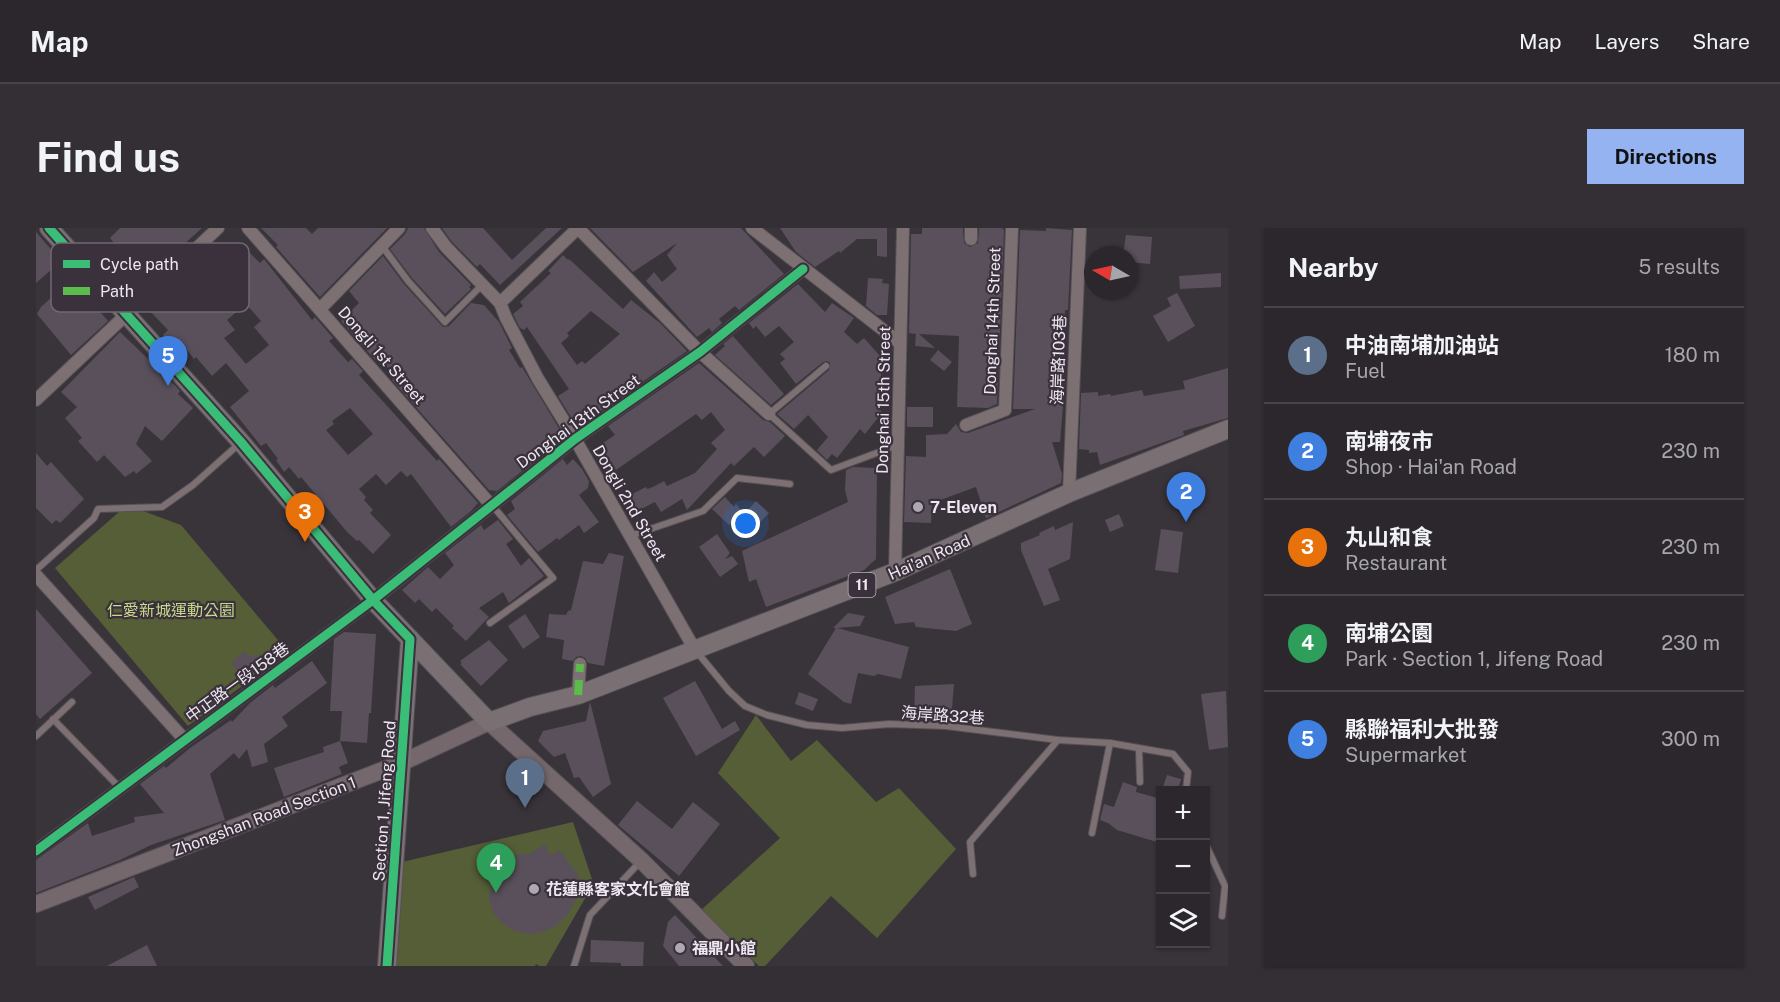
<!DOCTYPE html>
<html lang="en">
<head>
<meta charset="utf-8">
<style>
	:root { --surface:#2b272c; --page:#332f34; --text:#f1f3f6; --muted:#a6a5a9; --line:#474448; --accent:#95b2f1 }
	body { margin:0; font-family:"Public Sans","Noto Sans TC",sans-serif; background:var(--page); color:var(--text) }
	.controls { position:absolute; right:18px; bottom:18px; display:grid; overflow:hidden; border-radius:0px; box-shadow:0 2px 4px #0004 }
	.controls button { width:54px; height:54px; display:grid; place-items:center; padding:0; border:0; border-bottom:2px solid var(--line); background:var(--surface); color:var(--text); font:30px sans-serif }
	.compass { position:absolute; left:1048px; top:18px; width:54px; height:54px; border-radius:50%; background:var(--surface); box-shadow:0 2px 4px #0004; rotate:279deg }
	.you { position:absolute; left:710px; top:296px; width:21px; height:21px; margin:-15px; border:4px solid #fff; border-radius:50%; background:#1a73e8; box-shadow:0 0 0 9px #1a73e833 }
	.badge { display:grid; place-items:center; width:39px; height:39px; border-radius:50%; background:var(--accent); color:#fff; font-size:20px; font-weight:700 }
	.pin { position:absolute; translate:-50% -50px; filter:drop-shadow(0 2px 3px #0008) }
	.pin::after { content:''; position:absolute; top:32px; width:21px; height:18px; background:inherit; clip-path:polygon(0 0,100% 0,50% 100%) }
	.list { margin:0; padding:0; list-style:none }
	h2 { display:flex; justify-content:space-between; align-items:center; height:78px; margin:0; padding:0 24px; font-size:26px }
	h2 small { font-size:20px; font-weight:400; color:var(--muted) }
	.list li { display:grid; grid-template-columns:39px 1fr auto; gap:18px; align-items:center; box-sizing:border-box; height:96px; padding:0 24px; border-top:2px solid var(--line) }
	.list b { display:block; font-size:22px; white-space:nowrap }
	.list p { margin:0; font-size:20px; white-space:nowrap; color:var(--muted) }
	.list em { font-size:20px; font-style:normal; color:var(--muted) }
	.icon { flex:none; width:33px; height:33px; fill:none; stroke:currentColor; stroke-width:2; stroke-linecap:round; stroke-linejoin:round }
	.map { position:relative; flex:none; width:1192px; height:738px; overflow:hidden; border-radius:0px }
	header { display:flex; align-items:center; gap:36px; box-sizing:border-box; height:84px; padding:0 30px; background:var(--surface); border-bottom:2px solid var(--line) }
	header strong { font-size:28px }
	nav { display:flex; gap:33px; margin-inline-start:auto; font-size:21px }
	.intro { display:flex; align-items:center; justify-content:space-between; box-sizing:border-box; height:144px; padding:0 36px }
	h1 { margin:0; font-size:42px }
	.button { padding:15px 27px; border-radius:0px; background:var(--accent); color:#111; font-size:21px; font-weight:700 }
	main { display:flex; gap:36px; padding:0 36px }
	aside { flex:1; background:var(--surface); border-radius:0px; box-shadow:0 2px 4px #0004 }
	.map>svg:first-child { display:block }
	.green { fill:#555e37 }
	.building { fill:#59505b; fill-rule:evenodd }
	.lines { fill:none; stroke-linecap:round; stroke-linejoin:round }
	.lane-casing { stroke:#555156; stroke-width:8 }
	.street-casing { stroke:#555156; stroke-width:14 }
	.secondary-casing { stroke:#555156; stroke-width:18 }
	.primary-casing { stroke:#555156; stroke-width:20 }
	.lane { stroke:#7d7073; stroke-width:6 }
	.street { stroke:#7d7073; stroke-width:12 }
	.secondary { stroke:#75686d; stroke-width:16 }
	.primary { stroke:#7a7074; stroke-width:18 }
	.quiet { stroke:#5cbc4b; stroke-width:8; stroke-dasharray:15 8; stroke-linecap:butt }
	.cycleway-casing { stroke:#3a313d; stroke-width:13 }
	.cycleway { stroke:#3abd76; stroke-width:9 }
	.poi-dot { fill:#aea8b0; stroke:#3a313d; stroke-width:2 }
	.labels { text-anchor:middle; stroke-width:4.5; stroke-linejoin:round; paint-order:stroke }
	.shield { fill:#3a313d; stroke:#b7b0ba; stroke-width:1.5 }
	.shield-label { font-size:15px; font-weight:bold; fill:#ede7ef }
	.street-label { font-size:16px; fill:#ede7ef; stroke:#3a313d }
	.poi-label { font-size:16px; font-weight:bold; fill:#ede7ef; stroke:#3a313d; text-anchor:start }
	.park-label { font-size:16px; fill:#c6da87; stroke:#3a313d }
	.key { fill:#3a313d; stroke:#706872; stroke-width:1.5 }
	.key-label { font-size:16px; fill:#ede7ef }
</style>
</head>
<body>
<header>
<strong>Map</strong>
<nav><a>Map</a><a>Layers</a><a>Share</a></nav>
</header>
<div class="intro"><h1>Find us</h1><a class="button">Directions</a></div>
<main>
<div class="map">
<svg width="1192" height="738" viewBox="0 0 1192 738">
	<rect width="100%" height="100%" fill="#39343a"/>
	<g class="green">
		<polygon points="91,277 145,297 252,424 152,498 19,340"/>
		<polygon points="720,487 755,533 781,512 840,574 863,560 920,621 841,710 795,668 729,738 723,738 664,683 744,610 682,545"/>
		<polygon points="537,594 560,663 551,667 510,738 503,738 500,736 499,738 360,738 366,634"/>
	</g>
	<g class="building">
		<polygon points="84,0 166,0 118,43 105,45 93,43 84,32 90,29 74,10"/>
		<polygon points="225,0 270,0 276,6 282,0 351,0 284,69 240,19 242,17"/>
		<polygon points="372,0 388,0 403,24 435,57 433,59 435,61 409,86 376,50 354,21 369,6"/>
		<polygon points="406,0 447,0 476,32 510,0 526,0 464,57 444,36 441,39 416,14"/>
		<polygon points="554,0 705,0 748,46 703,82 699,78 683,91 686,95 676,104 673,100 661,109 610,53 618,44 626,54 641,41 631,27 641,15 597,44"/>
		<polygon points="744,0 851,0 851,29 841,28 841,11 821,11 804,25 803,23 779,39 760,24"/>
		<polygon points="886,0 927,0 928,15 934,19 942,15 943,0 966,0 968,2 961,176 952,180 921,179 923,108 883,106 899,120 879,118 880,106 873,105 875,6 886,6"/>
		<polygon points="1010,0 1036,2 1032,82 1029,82 1027,110 1026,146 1026,166 1028,166 1024,214 1016,214 1026,246 1025,255 950,290 940,259 896,275 895,295 868,294 870,228 890,229 890,207 911,206 920,196 925,204 932,205 999,181 977,181 984,2 1010,3"/>
		<polygon points="0,4 25,33 0,55"/>
		<polygon points="1090,7 1116,9 1114,36 1093,34 1093,27 1087,27"/>
		<path d="M176,17L190,31L206,17L224,35L228,31L276,92L279,89L297,110L293,113L312,134L316,131L327,143L323,147L401,233L403,231L442,275L435,283L415,299L375,246L371,249L365,243L350,257L340,246L323,261L330,269L328,272L337,282L334,285L355,307L337,326L323,312L321,313L312,305L265,249L263,251L253,239L248,244L240,232L242,231L230,215L225,218L194,179L213,163L190,135L176,148L160,129L158,131L150,121L148,123L140,116L138,118L127,107L132,102L111,80ZM184,55L198,72L184,84L169,69ZM210,76L225,93L218,99L233,117L210,136L188,110L199,102L191,92ZM314,180L337,206L312,227L290,202L298,196L296,193Z"/>
		<path d="M527,27L532,32L533,31L587,81L595,72L624,95L651,123L541,199L522,168L533,161L491,99L488,102L484,100L477,86L487,78L484,74L515,45L512,43ZM555,83L584,106L549,136L546,133L541,137L525,115L533,108L531,105Z"/>
		<polygon points="347,28 368,56 407,99 413,98 435,75 448,77 463,94 476,120 473,122 484,140 486,139 527,207 515,215 517,218 461,263 453,262 356,152 360,148 341,129 339,132 305,93 323,75 313,63"/>
		<polygon points="1185,45 1185,59 1144,61 1143,48"/>
		<polygon points="40,47 58,68 54,72 72,93 35,127 1,86 5,79"/>
		<polygon points="832,50 847,51 846,55 853,56 851,87 841,87 830,78"/>
		<polygon points="762,56 789,84 796,75 818,90 808,104 821,116 828,110 845,129 845,186 829,206 824,201 801,230 796,226 791,232 781,222 792,209 772,187 758,201 741,186 793,142 794,135 791,133 787,134 760,156 744,135 749,131 744,126 758,114 743,98 729,109 720,98 717,101 713,95"/>
		<polygon points="1141,65 1159,98 1132,114 1117,88 1135,78 1131,70"/>
		<polygon points="84,104 133,151 144,163 142,166 157,180 126,213 109,198 100,216 116,233 100,246 98,243 89,249 68,227 61,234 42,213 46,210 29,190 41,179 25,164"/>
		<polygon points="697,108 748,166 735,177 679,127 689,118 687,116"/>
		<polygon points="902,122 916,134 908,143 894,132"/>
		<polygon points="663,135 727,192 734,194 749,208 728,229 718,219 698,238 695,235 651,282 646,271 625,284 619,274 595,286 588,270 610,259 611,261 617,259 628,253 631,258 659,245 681,221 675,215 689,202 675,184 666,192 660,186 580,242 564,217 579,207 572,198"/>
		<polygon points="1192,140 1192,190 1147,203 1148,207 1064,237 1061,224 1053,225 1053,222 1043,221 1045,165 1062,164 1062,168 1074,166 1075,168 1106,162 1108,168 1149,161 1147,153"/>
		<rect x="871" y="179" width="26" height="20"/>
		<polygon points="0,225 11,238 15,234 48,271 24,295 20,292 16,296 0,280"/>
		<polygon points="527,231 531,237 537,231 546,241 553,253 552,260 543,267 563,294 548,305 543,297 523,312 521,310 502,324 471,287 479,281 475,273"/>
		<polygon points="817,239 841,240 840,331 828,342 730,379 720,351 713,354 706,323 812,274 809,262 810,242"/>
		<polygon points="689,269 698,279 700,276 708,286 720,273 733,285 713,306 699,292 693,297 676,281"/>
		<polygon points="1083,286 1088,298 1074,304 1069,292"/>
		<polygon points="462,292 477,311 470,316 485,338 493,330 508,348 473,375 467,364 443,380 453,389 430,413 416,400 418,398 400,380 396,384 383,371 379,375 366,362 392,339 404,351 418,337 409,325 445,297 448,302"/>
		<polygon points="1037,294 1034,331 1012,341 1024,372 1008,378 985,322 985,315 1004,307 1003,305 1018,298 1019,302"/>
		<polygon points="1125,301 1147,304 1142,345 1119,342"/>
		<polygon points="681,306 694,325 689,331 696,328 702,336 684,349 663,319"/>
		<polygon points="573,325 588,328 568,438 552,435 549,430 545,428 540,429 537,433 526,431 528,412 510,409 513,386 530,387 532,383 535,382 547,333 567,336"/>
		<polygon points="914,341 936,396 920,403 880,399 878,394 859,396 849,369"/>
		<polygon points="0,381 56,445 4,491 0,486"/>
		<polygon points="812,385 829,388 824,398 801,400 873,419 865,451 842,446 838,448 822,445 815,476 808,474 772,446 800,400 797,400"/>
		<polygon points="489,386 504,409 487,421 472,398"/>
		<polygon points="308,404 340,406 335,485 333,485 331,515 304,513 306,483 294,483 298,411"/>
		<polygon points="453,412 472,432 445,458 424,436 426,435 424,433"/>
		<polygon points="209,423 215,430 220,426 228,436 210,452 195,435"/>
		<polygon points="276,433 291,455 246,489 252,498 228,516 232,534 216,539 211,521 203,531 198,525 174,546 189,592 115,617 84,632 0,665 0,632 52,595 56,608 99,594 98,589 128,585 104,556 128,538 130,540 154,520 195,492 196,494 214,475 237,457 239,460"/>
		<polygon points="659,453 686,501 699,493 704,502 660,528 627,470"/>
		<polygon points="918,456 915,492 878,492 879,458"/>
		<polygon points="1190,463 1192,519 1173,522 1165,466"/>
		<polygon points="763,464 782,471 777,483 759,476"/>
		<polygon points="554,474 575,556 557,569 543,549 538,550 529,525 518,529 502,513 507,503 550,493"/>
		<polygon points="304,513 312,535 303,539 306,546 248,569 238,540 288,524 287,519"/>
		<polygon points="1131,547 1145,551 1142,562 1126,562"/>
		<polygon points="1087,554 1101,559 1100,564 1125,571 1125,609 1122,609 1121,614 1081,602 1072,595 1064,592 1068,576 1078,579"/>
		<polygon points="601,573 636,601 657,574 684,596 643,648 582,597"/>
		<polygon points="509,616 513,627 524,622 544,650 538,657 546,665 538,674 531,687 521,697 507,704 493,706 479,703 466,695 457,684 453,671 456,650 463,640 471,632 482,626 493,626"/>
		<polygon points="98,649 103,659 59,682 52,669"/>
		<polygon points="639,687 687,738 643,738 627,718 632,694"/>
		<polygon points="555,712 608,714 607,738 585,738 585,735 554,734"/>
		<polygon points="111,717 121,738 71,738"/>
	</g>
	<g class="lines">
		<g class="lane-casing">
			<g id="lane">
				<polyline points="346,18 372,53 409,94 446,57"/>
				<polyline points="790,138 733,186 795,242 862,217"/>
				<polyline points="594,308 667,283 701,250 754,256"/>
				<polyline points="0,342 58,290 62,281 126,279 157,257 203,216"/>
				<polyline points="454,395 517,350 456,277"/>
				<polyline points="661,424 693,463 709,478 731,487 771,497 806,500 853,496 910,498 1022,512 1074,515 1137,526 1152,544 1150,562"/>
				<polyline points="17,491 84,560"/>
				<polyline points="0,508 36,474"/>
				<polyline points="1103,521 1104,554"/>
				<polyline points="1056,605 1074,515"/>
				<polyline points="1170,617 1189,658 1186,688"/>
				<polyline points="937,646 934,614 1022,512"/>
				<polyline points="538,738 554,687 605,633"/>
			</g>
		</g>
		<g class="street-casing">
			<g id="street">
				<polyline points="212,0 455,277"/>
				<polyline points="396,0 410,19 464,75 470,90 502,151 539,211 659,422"/>
				<polyline points="716,0 864,115"/>
				<polyline points="935,11 935,0"/>
				<polyline points="464,75 542,0 664,124 733,186"/>
				<polyline points="284,81 363,0"/>
				<polyline points="0,172 182,0"/>
				<polyline points="930,197 969,182 976,0"/>
				<polyline points="1033,265 1044,0"/>
				<polyline points="859,344 867,0"/>
				<polyline points="0,347 148,511"/>
				<polyline points="542,467 544,436"/>
				<polyline points="0,623 337,372 539,211 664,124 767,41"/>
			</g>
		</g>
		<g class="secondary-casing">
			<polyline id="secondary" points="0,676 365,535 453,494 606,633 710,738"/>
		</g>
		<g class="primary-casing">
			<g id="primary">
				<polyline points="13,0 205,214 337,372 453,494 494,479 542,467 859,344 1033,265 1192,201"/>
				<polyline points="351,738 374,411"/>
			</g>
		</g>
		<use href="#lane" class="lane"/>
		<use href="#street" class="street"/>
		<use href="#secondary" class="secondary"/>
		<use href="#primary" class="primary"/>
		<polyline class="quiet" points="542,467 544,436"/>
		<g class="cycleway-casing">
			<g id="cycleway">
				<polyline points="13,0 205,214 337,372 374,411 351,738"/>
				<polyline points="0,623 337,372 539,211 664,124 767,41"/>
			</g>
		</g>
		<use href="#cycleway" class="cycleway"/>
	</g>
	<g class="poi-dot">
		<circle cx="882" cy="279" r="6"/>
		<circle cx="498" cy="661" r="6"/>
		<circle cx="644" cy="720" r="6"/>
	</g>
	<g class="labels">
		<rect class="shield" x="812.5" y="345" width="27" height="24" rx="4.5"/>
		<g class="shield-label">
			<text x="826" y="362">11</text>
		</g>
		<g class="street-label">
			<text transform="translate(956 93) rotate(-88)" y="6">Donghai 14th Street</text>
			<text transform="translate(346 127) rotate(49)" y="6">Dongli 1st Street</text>
			<text transform="translate(1022 132) rotate(-88)" y="6">海岸路103巷</text>
			<text transform="translate(847 172) rotate(-89)" y="6">Donghai 15th Street</text>
			<text transform="translate(542 193) rotate(-36)" y="6">Donghai 13th Street</text>
			<text transform="translate(594 275) rotate(60)" y="6">Dongli 2nd Street</text>
			<text transform="translate(893 329) rotate(-24)" y="6">Hai'an Road</text>
			<text transform="translate(201 454) rotate(-36)" y="6">中正路一段158巷</text>
			<text transform="translate(907 487) rotate(4)" y="6">海岸路32巷</text>
			<text transform="translate(348 573) rotate(-86)" y="6">Section 1, Jifeng Road</text>
			<text transform="translate(228 588) rotate(-21)" y="6">Zhongshan Road Section 1</text>
		</g>
		<g class="poi-label">
			<text x="894" y="285">7-Eleven</text>
			<text x="510" y="667">花蓮縣客家文化會館</text>
			<text x="656" y="726">福鼎小館</text>
		</g>
		<g class="park-label">
			<text x="135" y="388">仁愛新城運動公園</text>
		</g>
	</g>
	<rect x="15" y="15" width="198" height="69" rx="9" class="key"/>
	<rect x="27" y="32" width="27" height="8" fill="#3abd76"/>
	<rect x="27" y="59" width="27" height="8" fill="#5cbc4b"/>
	<g class="key-label">
		<text x="64" y="42">Cycle path</text>
		<text x="64" y="69">Path</text>
	</g>
</svg>
<div class="controls">
<button>+</button>
<button>−</button>
<button><svg class="icon" aria-label="layers" viewBox="0 0 24 24"><path d="M12 4l9 5-9 5-9-5zM3 14l9 5 9-5"/></svg></button>
</div>
<svg class="compass" viewBox="-18 -18 36 36"><path d="M0-13l5 13h-10z" fill="#e53935"/><path d="M0 13l5-13h-10z" fill="#a6a5a9"/></svg>
<div class="you"></div>
<div class="pin badge" style="left:489px;top:580px;background:#5c6f8a">1</div>
<div class="pin badge" style="left:1150px;top:294px;background:#3f7fe0">2</div>
<div class="pin badge" style="left:269px;top:314px;background:#e8710a">3</div>
<div class="pin badge" style="left:460px;top:665px;background:#2e9e5b">4</div>
<div class="pin badge" style="left:132px;top:158px;background:#3f7fe0">5</div>
</div>
<aside>
<h2>Nearby<small>5 results</small></h2>
<ul class="list">
<li><span class="badge" style="background:#5c6f8a">1</span><div><b>中油南埔加油站</b><p>Fuel</p></div><em>180 m</em></li>
<li><span class="badge" style="background:#3f7fe0">2</span><div><b>南埔夜市</b><p>Shop · Hai'an Road</p></div><em>230 m</em></li>
<li><span class="badge" style="background:#e8710a">3</span><div><b>丸山和食</b><p>Restaurant</p></div><em>230 m</em></li>
<li><span class="badge" style="background:#2e9e5b">4</span><div><b>南埔公園</b><p>Park · Section 1, Jifeng Road</p></div><em>230 m</em></li>
<li><span class="badge" style="background:#3f7fe0">5</span><div><b>縣聯福利大批發</b><p>Supermarket</p></div><em>300 m</em></li>
</ul>
</aside>
</main>
</body>
</html>
